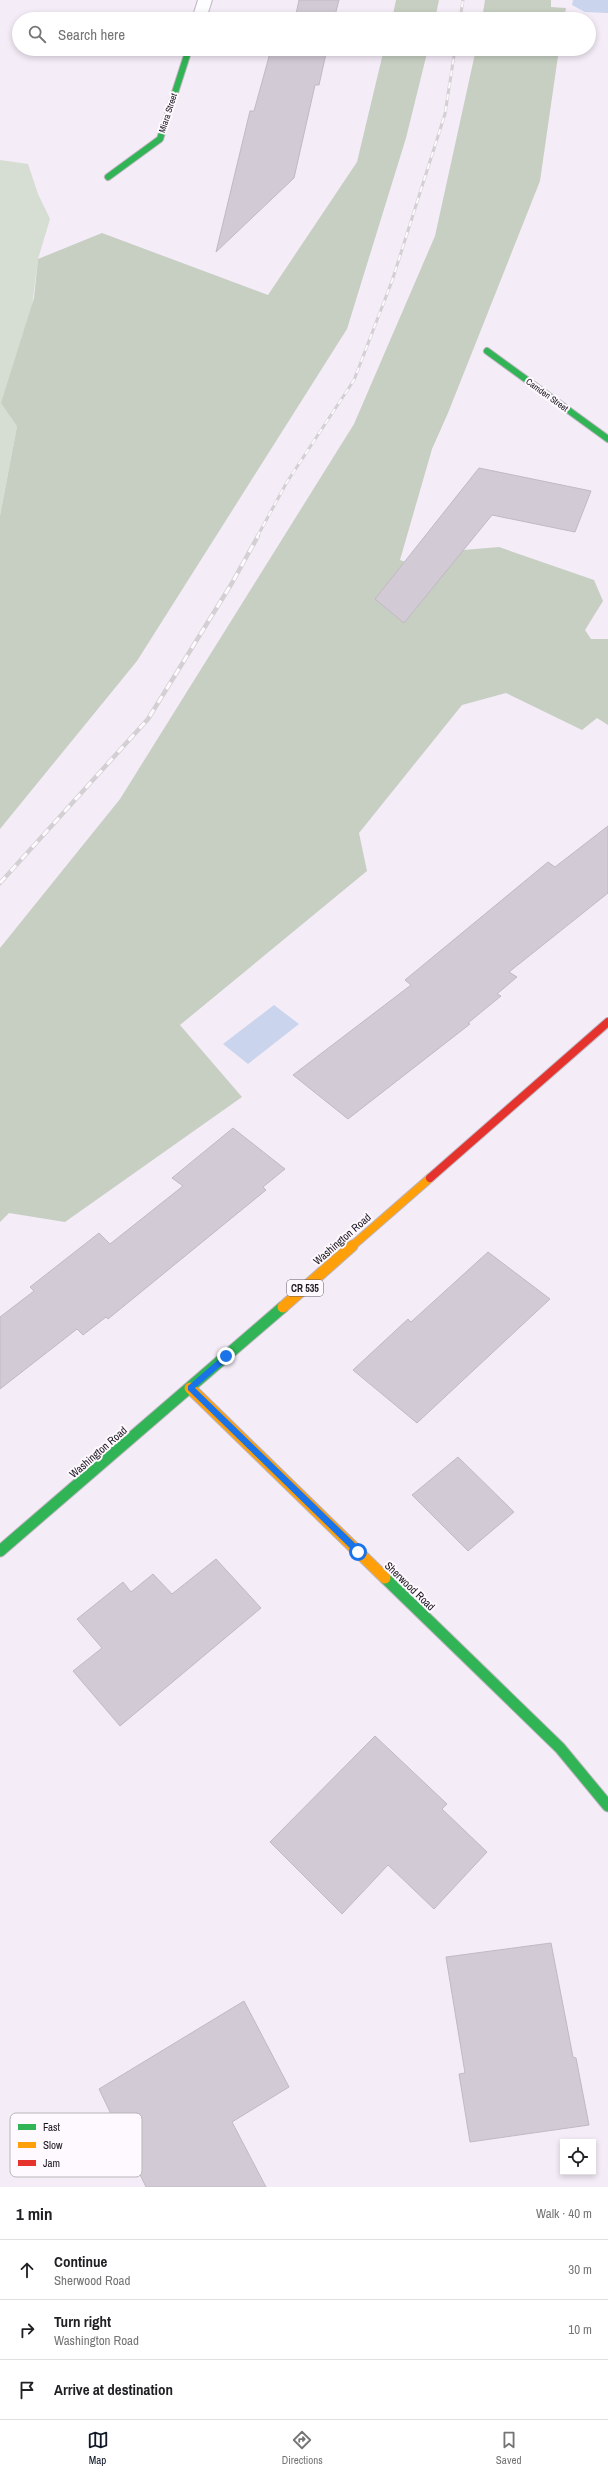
<!DOCTYPE html>
<html lang="en">
<head>
<meta charset="utf-8">
<style>
	:root { --surface:#fff; --page:#f6f6f6; --text:#202124; --muted:#757577; --line:#e0e0e0; --accent:#111827 }
	body { margin:0; font-family:"Archivo Narrow",sans-serif; background:var(--page); color:var(--text) }
	.controls { position:absolute; right:12px; bottom:12px; display:grid; overflow:hidden; border-radius:0px; box-shadow:0 2px 6px #0003 }
	.controls button { width:36px; height:36px; display:grid; place-items:center; padding:0; border:0; border-bottom:1px solid var(--line); background:var(--surface); color:var(--text); font:20px sans-serif }
	.stop { position:absolute; width:12px; height:12px; margin:-9px; border:3px solid #1a73e8; border-radius:50%; background:#fff }
	.stop.end { background:#1a73e8; border-color:#fff; box-shadow:0 1px 4px #0008 }
	.list { margin:0; padding:0; list-style:none }
	h2 { display:flex; justify-content:space-between; align-items:center; height:52px; margin:0; padding:0 16px; font-size:17px }
	h2 small { font-size:13px; font-weight:400; color:var(--muted) }
	.list li { display:grid; grid-template-columns:26px 1fr auto; gap:12px; align-items:center; box-sizing:border-box; height:60px; padding:0 16px; border-top:1px solid var(--line) }
	.list b { display:block; font-size:15px; white-space:nowrap }
	.list p { margin:0; font-size:13px; white-space:nowrap; color:var(--muted) }
	.list em { font-size:13px; font-style:normal; color:var(--muted) }
	.icon { flex:none; width:22px; height:22px; fill:none; stroke:currentColor; stroke-width:2; stroke-linecap:round; stroke-linejoin:round }
	.map { position:relative; flex:none; width:608px; height:2187px; overflow:hidden }
	.search { position:absolute; background:var(--surface); box-shadow:0 2px 6px #0003; left:12px; right:12px; top:12px; height:44px; display:flex; align-items:center; gap:10px; box-sizing:border-box; padding:0 14px; border-radius:22px; color:var(--muted); font-size:15px }
	.sheet { height:232px; background:var(--surface) }
	nav { display:flex; justify-content:space-around; align-items:center; box-sizing:border-box; height:56px; border-top:1px solid var(--line); background:var(--surface); font-size:11px; color:var(--muted) }
	nav a { display:grid; justify-items:center; gap:2px }
	nav .on { color:var(--accent) }
	.map>svg:first-child { display:block }
	.green { fill:#d6ddd2 }
	.forest { fill:#c7cfc3 }
	.water { fill:#cad4ed }
	.building { fill:#d2cad5; stroke:#c1b9c3 }
	.lines { fill:none; stroke-linecap:round; stroke-linejoin:round }
	.street-casing { stroke:#bcb5be; stroke-width:2 }
	.fast-far1-casing { stroke:#bcb5be; stroke-width:8 }
	.fast-casing { stroke:#bcb5be; stroke-width:13 }
	.slow-far1-casing { stroke:#bcb5be; stroke-width:10 }
	.slow-casing { stroke:#bcb5be; stroke-width:13 }
	.jam-casing { stroke:#bcb5be; stroke-width:10 }
	.street { fill:#fdfcfe; fill-rule:evenodd }
	.fast-far1 { stroke:#30b455; stroke-width:6 }
	.fast { stroke:#30b455; stroke-width:11 }
	.slow-far1 { stroke:#ff9f0a; stroke-width:8 }
	.slow { stroke:#ff9f0a; stroke-width:11 }
	.jam { stroke:#e5322d; stroke-width:8 }
	.rail-far1-casing { stroke:#d3d0d3; stroke-width:3 }
	.rail-casing { stroke:#d3d0d3; stroke-width:4.5 }
	.rail-far1 { stroke:#fdf9fe; stroke-width:2; stroke-dasharray:6; stroke-linecap:butt }
	.rail { stroke:#fdf9fe; stroke-width:3; stroke-dasharray:8; stroke-linecap:butt }
	.route { fill:#1a73e8 }
	.labels { text-anchor:middle; stroke-width:4; stroke-linejoin:round; paint-order:stroke }
	.far-street-label { font-size:9px; fill:#1d161f; stroke:#fdf9fe }
	.shield { fill:#fdf9fe; stroke:#605a62; stroke-width:1 }
	.shield-label { font-size:10px; font-weight:bold; fill:#1d161f }
	.street-label { font-size:11px; fill:#1d161f; stroke:#fdf9fe }
	.key { fill:#fdf9fe; stroke:#bab5bb; stroke-width:1 }
	.key-label { font-size:11px; fill:#1d161f }
</style>
</head>
<body>
<div class="map">
<svg width="608" height="2187" viewBox="0 0 608 2187">
	<rect width="100%" height="100%" fill="#f4ecf7"/>
	<polygon class="green" points="0,160 28,164 38,194 50,219 38,259 17,426 0,516"/>
	<g class="forest">
		<polygon points="396,0 439,0 435,19 392,19"/>
		<polygon points="485,0 551,0 551,7 566,8 564,19 482,19"/>
		<polygon points="384,49 428,49 406,138 347,329 137,661 0,829 0,516 17,426 1,403 34,298 38,259 102,233 268,295 357,162"/>
		<polygon points="476,49 559,49 540,181 448,413 432,449 400,560 442,575 463,550 499,547 594,580 603,601 585,630 591,639 608,639 608,725 597,718 582,730 506,693 462,705 359,833 367,871 180,1025 242,1097 65,1222 9,1213 0,1222 0,948 120,799 354,424 435,236"/>
	</g>
	<g class="water">
		<polygon points="573,0 608,0 608,13 585,12 572,5"/>
		<polygon points="274,1005 299,1024 248,1064 223,1044"/>
	</g>
	<g class="building">
		<polygon points="299,0 339,0 334,19 295,19"/>
		<polygon points="279,49 327,49 319,85 315,85 294,178 216,252 250,111 254,111 270,53 278,54"/>
		<polygon points="479,468 591,491 575,532 492,515 404,623 375,599"/>
		<polygon points="608,826 608,893 509,972 517,977 497,994 501,996 468,1023 470,1024 348,1119 293,1075 411,985 405,980 548,862 555,867"/>
		<polygon points="233,1128 285,1169 263,1187 266,1190 108,1319 106,1317 83,1335 77,1329 0,1389 0,1317 34,1291 30,1287 99,1233 110,1244 183,1186 172,1178"/>
		<polygon points="488,1252 550,1299 417,1423 353,1370 408,1319 411,1322"/>
		<polygon points="458,1457 514,1512 468,1551 412,1495"/>
		<polygon points="216,1559 261,1608 120,1726 73,1671 102,1648 77,1619 123,1582 131,1592 153,1574 172,1594"/>
		<polygon points="375,1736 447,1804 442,1809 487,1852 434,1909 388,1865 342,1914 270,1842"/>
		<polygon points="551,1943 573,2057 576,2058 589,2125 470,2142 459,2074 465,2073 446,1957"/>
		<polygon points="244,2001 289,2087 232,2122 266,2187 146,2187 99,2089"/>
	</g>
	<g class="lines">
		<g class="street-casing">
			<polygon id="street" points="198,0 212,0 206,19 192,19"/>
		</g>
		<g class="fast-far1-casing">
			<g id="fast-far1">
				<polyline points="108,177 160,139 189,49"/>
				<polyline points="487,351 608,439"/>
			</g>
		</g>
		<g class="fast-casing">
			<g id="fast">
				<polyline points="0,1551 283,1307"/>
				<polyline points="385,1578 560,1748 608,1806"/>
			</g>
		</g>
		<g class="slow-far1-casing">
			<polyline id="slow-far1" points="351,1247 430,1178"/>
		</g>
		<g class="slow-casing">
			<g id="slow">
				<polyline points="283,1307 352,1246"/>
				<polyline points="190,1388 385,1578"/>
			</g>
		</g>
		<g class="jam-casing">
			<polyline id="jam" points="430,1178 608,1022"/>
		</g>
		<use href="#street" class="street"/>
		<use href="#fast-far1" class="fast-far1"/>
		<use href="#fast" class="fast"/>
		<use href="#slow-far1" class="slow-far1"/>
		<use href="#slow" class="slow"/>
		<use href="#jam" class="jam"/>
		<g class="rail-far1-casing">
			<g id="rail-far1">
				<polyline points="460,19 463,0"/>
				<polyline points="257,537 287,482 354,380 392,281 445,114 455,49"/>
			</g>
		</g>
		<g class="rail-casing">
			<polyline id="rail" points="0,883 148,719 232,583 258,536"/>
		</g>
		<use href="#rail-far1" class="rail-far1"/>
		<use href="#rail" class="rail"/>
	</g>
	<polygon class="route" points="226,1353 230,1356 229,1359 195,1388 361,1549 361,1554 356,1554 188,1390 188,1386"/>
	<g class="labels">
		<g class="far-street-label">
			<text transform="translate(168 113) rotate(-72)" y="3">Miara Street</text>
			<text transform="translate(547 395) rotate(36)" y="3">Camden Street</text>
		</g>
		<rect class="shield" x="287" y="1280" width="36" height="16" rx="3"/>
		<g class="shield-label">
			<text x="305" y="1292">CR 535</text>
		</g>
		<g class="street-label">
			<text transform="translate(342 1239) rotate(-41)" y="4">Washington Road</text>
			<text transform="translate(98 1452) rotate(-41)" y="4">Washington Road</text>
			<text transform="translate(410 1586) rotate(44)" y="4">Sherwood Road</text>
		</g>
	</g>
	<rect x="10" y="2113" width="132" height="64" rx="6" class="key"/>
	<rect x="18" y="2124" width="18" height="6" fill="#30b455"/>
	<rect x="18" y="2142" width="18" height="6" fill="#ff9f0a"/>
	<rect x="18" y="2160" width="18" height="6" fill="#e5322d"/>
	<g class="key-label">
		<text x="43" y="2131">Fast</text>
		<text x="43" y="2149">Slow</text>
		<text x="43" y="2167">Jam</text>
	</g>
</svg>
<div class="controls">
<button><svg class="icon" aria-label="locate" viewBox="0 0 24 24"><circle cx="12" cy="12" r="6"/><path d="M12 2v4M12 18v4M2 12h4M18 12h4"/></svg></button>
</div>
<div class="stop" style="left:358px;top:1552px"></div>
<div class="stop end" style="left:226px;top:1356px"></div>
<div class="search"><svg class="icon" aria-label="search" viewBox="0 0 24 24"><circle cx="10" cy="10" r="6"/><path d="M15 15l6 6"/></svg>Search here</div>
</div>
<section class="sheet">
<h2>1 min<small>Walk · 40 m</small></h2>
<ul class="list">
<li><svg class="icon" aria-label="ahead" viewBox="0 0 24 24"><path d="M12 20V5M6 11l6-6 6 6"/></svg><div><b>Continue</b><p>Sherwood Road</p></div><em>30 m</em></li>
<li><svg class="icon" aria-label="right" viewBox="0 0 24 24"><path d="M7 20v-9h11M14 6l5 5-5 5"/></svg><div><b>Turn right</b><p>Washington Road</p></div><em>10 m</em></li>
<li><svg class="icon" aria-label="arrive" viewBox="0 0 24 24"><path d="M6 21V4h12l-3 4 3 4H6"/></svg><div><b>Arrive at destination</b></div></li>
</ul>
</section>
<nav>
<a class="on"><svg class="icon" aria-label="map" viewBox="0 0 24 24"><path d="M3 6l6-2 6 2 6-2v14l-6 2-6-2-6 2zM9 4v14M15 6v14"/></svg>Map</a>
<a><svg class="icon" aria-label="directions" viewBox="0 0 24 24"><path d="M12 3l9 9-9 9-9-9zM9 14v-3h6M13 9l2 2-2 2"/></svg>Directions</a>
<a><svg class="icon" aria-label="saved" viewBox="0 0 24 24"><path d="M7 4h10v16l-5-4-5 4z"/></svg>Saved</a>
</nav>
</body>
</html>
